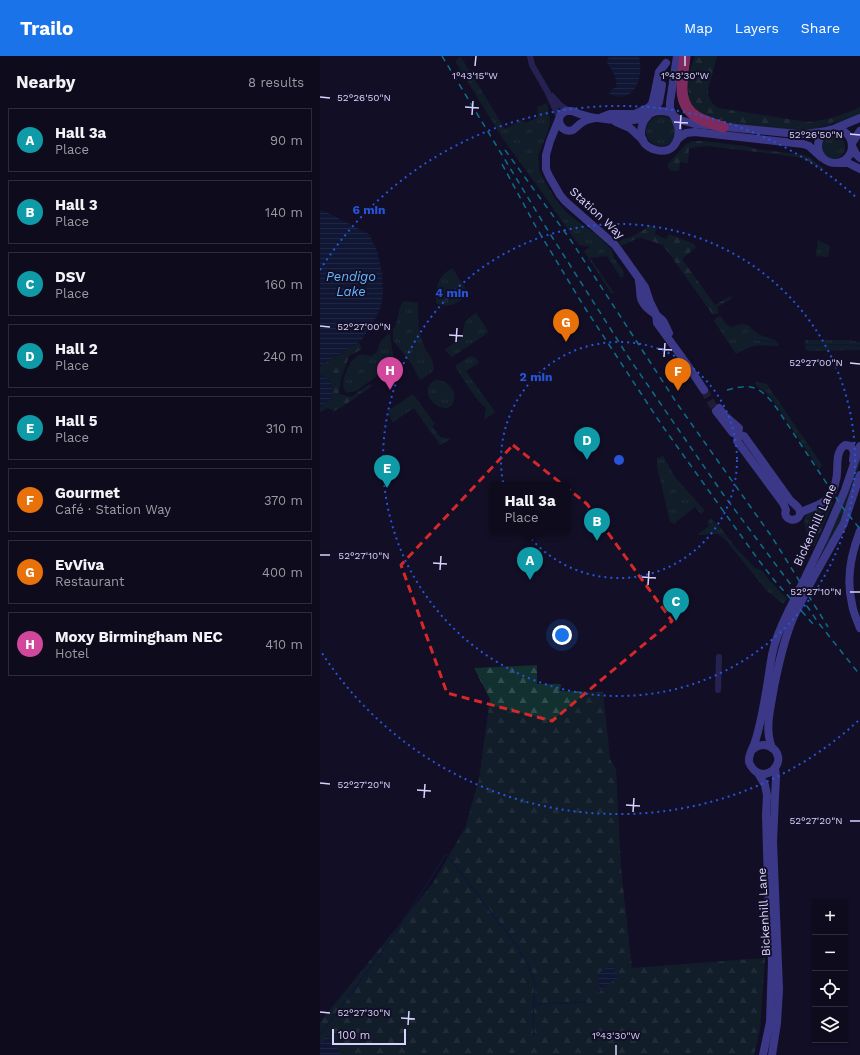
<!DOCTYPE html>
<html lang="en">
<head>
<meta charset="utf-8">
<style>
	:root { --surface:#0e0b1c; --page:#171425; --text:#f1f3f6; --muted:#9b9ba3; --line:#2e2b3b; --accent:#1a73e8 }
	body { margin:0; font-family:"Work Sans",sans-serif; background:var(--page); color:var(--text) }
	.controls { position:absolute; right:12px; bottom:12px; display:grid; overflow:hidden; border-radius:0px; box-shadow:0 1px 3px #0004 }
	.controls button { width:36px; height:36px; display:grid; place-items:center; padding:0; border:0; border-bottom:1px solid var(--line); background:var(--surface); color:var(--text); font:20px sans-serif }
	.scale { position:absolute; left:12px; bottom:10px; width:74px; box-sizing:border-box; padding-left:4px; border:2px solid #d9d4ff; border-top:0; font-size:11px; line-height:14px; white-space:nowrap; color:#d9d4ff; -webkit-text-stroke:3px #130f26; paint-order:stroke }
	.you { position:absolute; left:242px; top:579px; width:14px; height:14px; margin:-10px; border:3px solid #fff; border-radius:50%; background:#1a73e8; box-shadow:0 0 0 6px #1a73e833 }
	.badge { display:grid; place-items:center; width:26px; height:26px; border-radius:50%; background:var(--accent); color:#fff; font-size:13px; font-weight:700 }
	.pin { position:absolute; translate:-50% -33px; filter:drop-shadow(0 1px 2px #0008) }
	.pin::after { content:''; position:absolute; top:21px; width:14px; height:12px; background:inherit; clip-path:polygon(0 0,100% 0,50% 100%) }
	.popup { position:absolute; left:170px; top:426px; width:80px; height:52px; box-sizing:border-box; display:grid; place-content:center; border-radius:0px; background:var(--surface); filter:drop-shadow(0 1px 3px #0005); font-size:13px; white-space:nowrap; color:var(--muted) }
	.popup b { font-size:15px; color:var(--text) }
	.popup::after { content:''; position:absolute; left:50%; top:100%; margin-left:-8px; border:8px solid transparent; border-top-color:var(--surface) }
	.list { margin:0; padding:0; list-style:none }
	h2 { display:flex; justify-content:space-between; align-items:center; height:52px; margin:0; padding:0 16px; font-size:17px }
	h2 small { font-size:13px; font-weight:400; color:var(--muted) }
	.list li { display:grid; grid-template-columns:26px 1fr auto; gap:12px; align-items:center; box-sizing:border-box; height:64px; margin:0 8px 8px; padding:0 8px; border:1px solid var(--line); border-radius:0px }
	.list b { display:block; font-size:15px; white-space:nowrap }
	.list p { margin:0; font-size:13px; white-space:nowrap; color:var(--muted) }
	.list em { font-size:13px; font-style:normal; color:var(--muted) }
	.icon { flex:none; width:22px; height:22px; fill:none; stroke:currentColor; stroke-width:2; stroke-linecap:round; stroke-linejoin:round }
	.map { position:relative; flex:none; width:540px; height:999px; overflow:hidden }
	header { display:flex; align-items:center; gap:24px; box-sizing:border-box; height:56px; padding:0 20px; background:var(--accent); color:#fff }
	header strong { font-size:19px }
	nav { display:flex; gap:22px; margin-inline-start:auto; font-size:14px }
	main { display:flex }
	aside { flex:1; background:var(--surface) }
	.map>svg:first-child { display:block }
	.grass { fill:url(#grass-tufts) }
	.forest { fill:url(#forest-firs) }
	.water { fill:url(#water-rules) }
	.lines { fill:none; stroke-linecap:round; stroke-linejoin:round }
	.stream { stroke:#0c2248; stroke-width:1.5 }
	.secondary-tunnel { stroke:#312d47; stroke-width:8; stroke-dasharray:8 4; stroke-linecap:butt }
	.street { stroke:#3d3a85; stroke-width:6 }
	.secondary { stroke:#6f6bff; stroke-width:8 }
	.highway { stroke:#ff4fa3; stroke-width:11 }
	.rail { stroke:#00e5ff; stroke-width:1.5; stroke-dasharray:6 5; stroke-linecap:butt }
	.secondary-bridge { stroke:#6f6bff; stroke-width:8 }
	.marked { fill:none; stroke:#d62828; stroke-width:3; stroke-dasharray:8 5; stroke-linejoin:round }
	.ticks { fill:none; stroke:#d9d4ff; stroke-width:1.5 }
	.ring { fill:none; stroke:#2655da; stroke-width:2; stroke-dasharray:2 4 }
	.labels { text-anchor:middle; stroke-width:4; stroke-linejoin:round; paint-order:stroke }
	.street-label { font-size:12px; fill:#d9d4ff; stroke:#130f26 }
	.water-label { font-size:13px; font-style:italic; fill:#62b6ff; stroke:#130f26 }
	.ticks-label { font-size:10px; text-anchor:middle; fill:#d9d4ff; stroke:#130f26; stroke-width:4; stroke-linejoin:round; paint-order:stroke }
	.centre { fill:#2655da; stroke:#130f26; stroke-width:2 }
	.ring-label { font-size:12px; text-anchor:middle; font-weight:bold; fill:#2655da; stroke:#130f26; stroke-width:4; stroke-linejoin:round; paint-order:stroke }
</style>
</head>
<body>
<header>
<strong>Trailo</strong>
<nav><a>Map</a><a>Layers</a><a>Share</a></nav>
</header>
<main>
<aside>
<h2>Nearby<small>8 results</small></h2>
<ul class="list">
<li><span class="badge" style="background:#0f9aa8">A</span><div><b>Hall 3a</b><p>Place</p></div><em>90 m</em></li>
<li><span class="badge" style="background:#0f9aa8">B</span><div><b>Hall 3</b><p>Place</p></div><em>140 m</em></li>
<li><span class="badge" style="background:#0f9aa8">C</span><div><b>DSV</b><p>Place</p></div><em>160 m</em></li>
<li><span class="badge" style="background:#0f9aa8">D</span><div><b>Hall 2</b><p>Place</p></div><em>240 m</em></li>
<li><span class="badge" style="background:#0f9aa8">E</span><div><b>Hall 5</b><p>Place</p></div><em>310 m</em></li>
<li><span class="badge" style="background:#e8710a">F</span><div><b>Gourmet</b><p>Café · Station Way</p></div><em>370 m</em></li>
<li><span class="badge" style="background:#e8710a">G</span><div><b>EvViva</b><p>Restaurant</p></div><em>400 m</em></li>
<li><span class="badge" style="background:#d1479c">H</span><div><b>Moxy Birmingham NEC</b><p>Hotel</p></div><em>410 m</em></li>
</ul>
</aside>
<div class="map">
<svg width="540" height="999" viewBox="0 0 540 999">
	<defs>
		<pattern id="grass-tufts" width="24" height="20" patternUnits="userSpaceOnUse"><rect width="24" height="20" fill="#12302f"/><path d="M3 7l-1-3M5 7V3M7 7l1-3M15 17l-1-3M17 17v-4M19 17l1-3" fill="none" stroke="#344d4e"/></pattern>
		<pattern id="forest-firs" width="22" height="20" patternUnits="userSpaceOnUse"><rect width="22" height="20" fill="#12302f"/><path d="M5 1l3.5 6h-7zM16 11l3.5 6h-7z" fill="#344d4e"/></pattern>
		<pattern id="water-rules" width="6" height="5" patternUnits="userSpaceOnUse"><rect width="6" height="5" fill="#0c2248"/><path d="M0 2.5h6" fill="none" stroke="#2f4163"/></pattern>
	</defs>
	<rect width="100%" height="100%" fill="#130f26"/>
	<g class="grass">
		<polygon points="141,1 185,73 201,64 206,67 218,61 217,51 227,47 230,64 228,75 218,100 219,114 224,124 234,141 246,156 261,168 276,178 292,194 294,202 302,213 304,220 301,222 287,200 270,202 294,237 291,237 264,195 270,191 259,189 221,135 183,83 135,5"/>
		<polygon points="540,55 540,58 521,65 491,74 479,75 416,69 391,65 388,63 472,72 489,72 527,62"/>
		<circle cx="341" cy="75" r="15"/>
		<circle cx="513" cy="91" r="12"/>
		<polygon points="498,184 510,190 508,201 496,200"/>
		<path d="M132,212L149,238C137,246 131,254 116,247C116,231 117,221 132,212Z"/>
		<path d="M86,245L98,247C98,260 98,275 103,288C106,296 116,305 113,314C111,318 104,321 100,324L91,307L73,284V274L77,265L80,251L82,247Z"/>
		<path d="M156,257L169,276L132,301L125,294L142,281C145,267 143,265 156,257Z"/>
		<path d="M401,260C413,281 413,264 427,269C431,270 433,275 437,277C443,282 454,281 459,288L458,290C450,290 442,289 435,290C429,291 421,295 416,298L394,265L397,261Z"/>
		<path d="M68,278H70L72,293L75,307L36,335L27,337C17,330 29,304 39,299C42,298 47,299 51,300L57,296L60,286Z"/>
		<polygon points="485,284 527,284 540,286 540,294 488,295 485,293"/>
		<path d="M150,300L156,302L159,307L146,315L175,356L164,364L166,352C156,345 142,321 135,310Z"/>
		<path d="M115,324C125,323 137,333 134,344C130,366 92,338 115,324Z"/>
		<polygon points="437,326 447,328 448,330 502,409 499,413 456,349 446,336 439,332 435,327"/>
		<polygon points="93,338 115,368 112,370 120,381 131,383 120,389 94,352 73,366 68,358 69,354"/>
		<polygon points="540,395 540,408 528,447 518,474 502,501 500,498"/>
		<polygon points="343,400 355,421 385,455 381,458 375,451 357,465 355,468 350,466 337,410 337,402"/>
		<path d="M506,451L491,484C487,477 479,462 490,456C493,454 501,453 506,451Z"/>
		<polygon points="391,462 400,471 415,491 435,512 441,514 450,525 467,543 463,548 446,534 405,483 398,478 377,479 389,470 388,465"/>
	</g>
	<g class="forest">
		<path d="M375,0H397L388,33C388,43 391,48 399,52L487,66C506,65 523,59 540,51V55L527,62L489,72H472L388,63L376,58L369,44L368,26L371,11Z"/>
		<polygon points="373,85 383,85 425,90 437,93 483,99 489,101 504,113 503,114 490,106 481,102 463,99 387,90 369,92 368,107 360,106 359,114 351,115 347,110 348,108 366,88"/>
		<path d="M330,169L337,172L335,178L346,183L349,178L374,188L376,191L362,203L395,249L411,240V243L397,251L399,257L393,259L343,189L322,182H318L301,190L299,186C303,181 308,183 313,180C319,177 325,173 330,169Z"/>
		<polygon points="39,286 42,293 29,300 21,323 19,338 31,341 50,328 52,330 22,351 14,355 8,352 0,356 0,351 8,346 12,340 13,331 10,325 0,317 0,310"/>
		<polygon points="511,445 513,447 495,489 493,490 491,484 506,451"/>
		<polygon points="217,609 217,628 241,628 240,635 283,636 290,703 296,713 301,813 312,912 445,902 440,973 434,999 0,999 0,966 113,827 145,772 159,723 170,643 154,612"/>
	</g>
	<g class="water">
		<path d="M290,0H319C323,15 319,39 301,41C296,41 293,40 289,37L291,34L296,31C298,23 292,14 287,7L288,2Z"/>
		<polygon points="0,154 4,155 49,178 57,195 62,217 63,238 61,250 57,260 41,285 0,310"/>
		<polygon points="0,317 10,325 13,331 12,340 8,346 0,351"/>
		<path d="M291,910L294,912L299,922L295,923L291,927L284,931L275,941C282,931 277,928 279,917L283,914Z"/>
		<polygon points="7,980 19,995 20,999 0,999 0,989"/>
	</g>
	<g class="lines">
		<g class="stream">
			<polyline points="431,283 439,284 456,287"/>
			<polyline points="486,289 529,289 540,290"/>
			<polyline points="214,948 266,946"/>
			<polyline points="0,979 59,900 106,830 126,798 198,891 209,911 215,927 213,962 214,978"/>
		</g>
		<polyline class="secondary-tunnel" points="384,334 396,355"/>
		<g class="street">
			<polyline points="210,0 212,9 227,35 239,61"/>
			<polyline points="232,40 240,49 249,55"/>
			<polyline points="398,634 399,601"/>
		</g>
		<g class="secondary">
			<path d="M342,55C345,55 348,56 351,57C354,59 355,61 356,65C363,80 355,99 336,94C332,93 328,91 325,88C317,79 322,61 333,56C336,55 339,55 342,55Z"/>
			<polyline points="333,56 339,46 342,29"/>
			<polyline points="353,59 350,52 350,46 357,0"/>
			<polyline points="282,61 290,58 315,58 328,52 332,48 334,40 339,16 346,7"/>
			<path d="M327,61C309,68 269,63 252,55H246L241,58L230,85L226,99V113L229,120L240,139L245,145L295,189L325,231L330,246L336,258L337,267L366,307L384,334"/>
			<polyline points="355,61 360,64 375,68 477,78 487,78 506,75"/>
			<path d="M239,65C240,71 245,77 253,74C256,72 259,68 263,66C266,64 271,63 275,62"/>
			<polyline points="296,66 310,72 323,84"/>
			<polyline points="516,72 540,62"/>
			<circle cx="515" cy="90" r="17"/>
			<polyline points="359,82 366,77 375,76 483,88 489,90 501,101"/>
			<polyline points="532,87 540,75"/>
			<polyline points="532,90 536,98 540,102"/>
			<polyline points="519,107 528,107 540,113"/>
			<path d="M319,226C321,232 319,240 322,245C327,255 334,256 341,263C345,266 346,272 349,277"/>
			<path d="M396,355L413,377L424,380L470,444C473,447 477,450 479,453C484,462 471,468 466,460C464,456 466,457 466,454C465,451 464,449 463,447L417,385L419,372L404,359L399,352"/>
			<path d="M480,457C488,452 499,450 506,444C511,439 515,431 516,424C519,413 514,396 525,389L531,390L534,396L533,404"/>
			<path d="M540,475C531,498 526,524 532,548C533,556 537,564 540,572"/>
			<polyline points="487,518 506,478 525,434 540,390"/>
			<polyline points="492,524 524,467 540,419"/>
			<path d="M452,692C444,672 451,651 454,631C459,606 464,583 474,560"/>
			<path d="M432,694C447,680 466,698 455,712C452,716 447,718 442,718C436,717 431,712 429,706C428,699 433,692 435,686C444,658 447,628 452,599C455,583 462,568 469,554"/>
			<polyline points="438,717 445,729 447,739 446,759 448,829 452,906 450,966 443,999"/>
			<polyline points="452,999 457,967 459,933 453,786 455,741 456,722 455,712"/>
		</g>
		<path class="highway" d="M365,0C363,21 355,48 377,61C385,66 394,68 403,71"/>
		<g class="rail">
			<polyline points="122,0 227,173 309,302 403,438 489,553 497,565 540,619"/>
			<polyline points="185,94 250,183 358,349 452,481 508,571"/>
			<polyline points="182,108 216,171 263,249 341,368 437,502 454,524 494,569"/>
			<path d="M407,334C412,333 417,331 422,331C439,328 449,342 458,354L523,452L540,473"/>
		</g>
		<g class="secondary-bridge">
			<polyline points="469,554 487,518"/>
			<polyline points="474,560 492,524"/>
		</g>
	</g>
	<path d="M0 0H540V999H0ZM193,389L267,448L352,565L232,665L127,637L81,509Z" fill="#130f26" fill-opacity=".55" fill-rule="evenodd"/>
	<path class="marked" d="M193,389L267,448L352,565L232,665L127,637L81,509Z"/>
	<path class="ticks" d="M155,10L156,0M365,10V0M0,41L10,42M145,51L159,52M152,59L153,45M354,66L368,67M360,73L361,59M530,78L540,79M0,270L10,271M129,279L143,280M136,286L137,272M338,293L352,294M344,301L345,287M530,307L540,308M0,499H10M113,507L127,508M120,514L121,500M322,521L336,522M328,529L329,515M530,536H540M0,727L10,728M97,734L111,735M104,742L105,728M306,749L320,750M313,756L314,742M530,765H540M0,956L10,957M81,962L95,963M88,969L89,955M296,999V989"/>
	<g class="ring">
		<circle cx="299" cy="404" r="118"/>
		<circle cx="299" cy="404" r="236"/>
		<path d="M538 665A354 354 0 0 1 0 594M0 214A354 354 0 0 1 538 143"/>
	</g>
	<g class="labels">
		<g class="street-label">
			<text transform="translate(277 157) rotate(43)" y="4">Station Way</text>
			<text transform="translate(495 469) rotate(-66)" y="4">Bickenhill Lane</text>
			<text transform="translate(444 856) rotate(-93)" y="4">Bickenhill Lane</text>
		</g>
		<g class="water-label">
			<text x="31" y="225">Pendigo<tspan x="31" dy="15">Lake</tspan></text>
		</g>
	</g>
	<g class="ticks-label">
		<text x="155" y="23">1°43'15"W</text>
		<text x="365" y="23">1°43'30"W</text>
		<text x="44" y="45">52°26'50"N</text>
		<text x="496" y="82">52°26'50"N</text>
		<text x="44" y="274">52°27'00"N</text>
		<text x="496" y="310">52°27'00"N</text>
		<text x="44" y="503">52°27'10"N</text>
		<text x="496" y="539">52°27'10"N</text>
		<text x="44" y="732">52°27'20"N</text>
		<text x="496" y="768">52°27'20"N</text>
		<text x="44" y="960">52°27'30"N</text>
		<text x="296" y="983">1°43'30"W</text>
	</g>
	<circle cx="299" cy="404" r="6" class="centre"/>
	<g class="ring-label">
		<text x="49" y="158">6 min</text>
		<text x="132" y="241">4 min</text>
		<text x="216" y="325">2 min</text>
	</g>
</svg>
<div class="controls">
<button>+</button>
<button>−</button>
<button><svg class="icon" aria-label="locate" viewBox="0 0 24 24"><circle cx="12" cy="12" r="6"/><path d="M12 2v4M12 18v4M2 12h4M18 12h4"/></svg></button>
<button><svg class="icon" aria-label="layers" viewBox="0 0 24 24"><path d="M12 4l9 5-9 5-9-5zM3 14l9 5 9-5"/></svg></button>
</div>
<div class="scale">100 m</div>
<div class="you"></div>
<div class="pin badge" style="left:210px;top:524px;background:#0f9aa8">A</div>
<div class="popup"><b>Hall 3a</b>Place</div>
<div class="pin badge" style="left:277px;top:485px;background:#0f9aa8">B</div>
<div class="pin badge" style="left:356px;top:565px;background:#0f9aa8">C</div>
<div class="pin badge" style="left:267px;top:404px;background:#0f9aa8">D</div>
<div class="pin badge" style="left:67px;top:432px;background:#0f9aa8">E</div>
<div class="pin badge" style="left:358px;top:335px;background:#e8710a">F</div>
<div class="pin badge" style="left:246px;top:286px;background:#e8710a">G</div>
<div class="pin badge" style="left:70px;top:334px;background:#d1479c">H</div>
</div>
</main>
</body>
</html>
